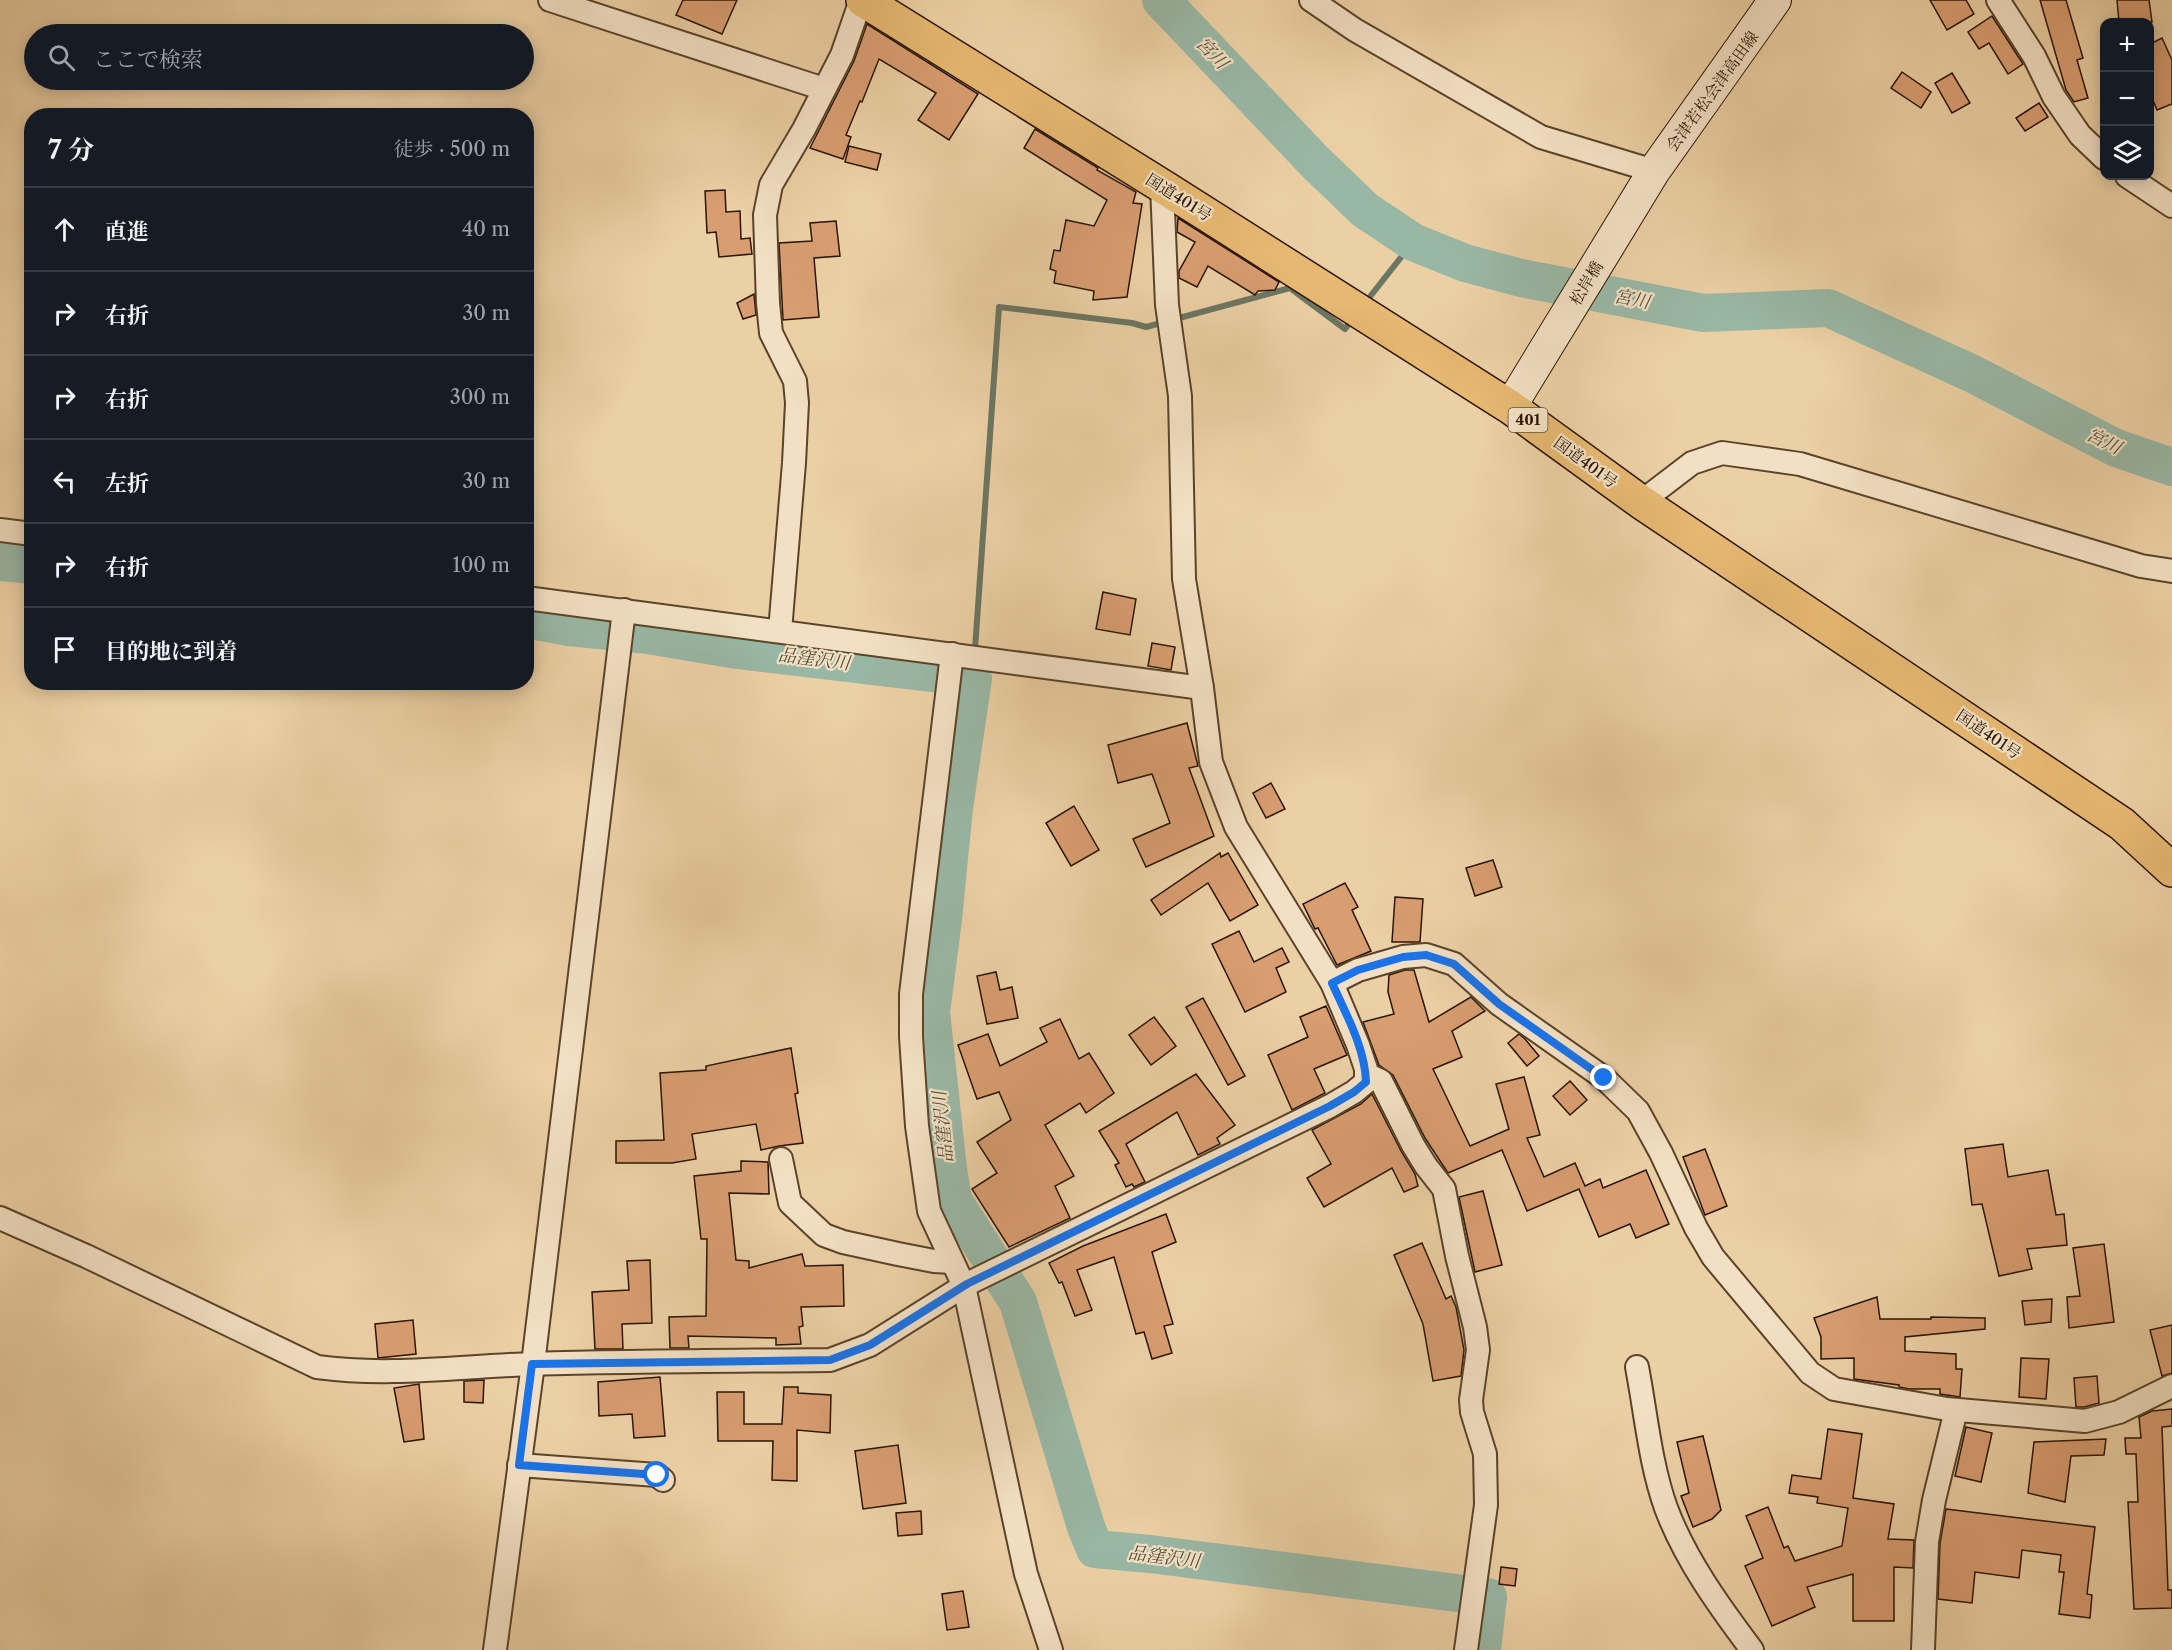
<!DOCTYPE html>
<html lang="ja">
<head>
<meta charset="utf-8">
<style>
	:root { --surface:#171b24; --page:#242831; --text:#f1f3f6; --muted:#9ea1a6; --line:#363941 }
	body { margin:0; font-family:"Libre Caslon Text","Noto Serif JP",serif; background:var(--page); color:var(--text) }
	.controls { position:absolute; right:18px; top:18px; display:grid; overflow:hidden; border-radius:12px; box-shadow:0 3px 15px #0003 }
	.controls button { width:54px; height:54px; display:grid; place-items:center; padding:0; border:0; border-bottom:2px solid var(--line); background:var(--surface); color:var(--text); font:30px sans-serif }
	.stop { position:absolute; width:18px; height:18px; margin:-14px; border:4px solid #1a73e8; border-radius:50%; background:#fff }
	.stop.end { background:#1a73e8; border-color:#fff; box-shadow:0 2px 6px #0008 }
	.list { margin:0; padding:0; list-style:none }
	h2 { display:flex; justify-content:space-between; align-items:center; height:78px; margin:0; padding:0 24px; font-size:26px }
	h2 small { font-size:20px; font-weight:400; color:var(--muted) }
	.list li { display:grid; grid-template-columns:39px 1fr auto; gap:18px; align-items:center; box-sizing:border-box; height:84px; padding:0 24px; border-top:2px solid var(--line) }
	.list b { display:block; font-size:22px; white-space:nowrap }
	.list em { font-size:20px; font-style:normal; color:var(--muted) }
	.icon { flex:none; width:33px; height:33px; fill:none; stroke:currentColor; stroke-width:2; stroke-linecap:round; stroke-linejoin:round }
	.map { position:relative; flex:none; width:2172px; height:1650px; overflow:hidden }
	.search { position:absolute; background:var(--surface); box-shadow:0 3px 15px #0003; left:24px; top:24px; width:510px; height:66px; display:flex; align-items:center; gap:15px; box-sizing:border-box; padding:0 21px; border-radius:33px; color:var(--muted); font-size:22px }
	.panel { position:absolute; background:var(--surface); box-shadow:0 3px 15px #0003; left:24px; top:108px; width:510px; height:582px; border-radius:24px }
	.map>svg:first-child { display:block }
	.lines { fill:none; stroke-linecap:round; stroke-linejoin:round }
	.stream { stroke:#6c7663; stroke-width:6 }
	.river { stroke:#99b7a5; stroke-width:38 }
	.building { fill:#d89d71; stroke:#291500; stroke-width:1.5 }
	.street-casing { stroke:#5a4429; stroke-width:26 }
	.secondary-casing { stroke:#291500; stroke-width:34 }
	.highway-casing { stroke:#291500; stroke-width:36 }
	.street { stroke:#f3e0c4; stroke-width:22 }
	.secondary { stroke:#f3e0c4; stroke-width:32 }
	.highway { stroke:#e6b872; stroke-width:33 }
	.route { stroke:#1a73e8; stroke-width:8 }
	.labels { text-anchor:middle; stroke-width:4.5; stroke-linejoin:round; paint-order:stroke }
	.shield { fill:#f3e0c4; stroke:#66523b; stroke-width:1.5 }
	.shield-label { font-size:15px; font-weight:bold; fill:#291500 }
	.street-label { font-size:16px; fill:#291500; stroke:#f3e0c4 }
	.water-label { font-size:18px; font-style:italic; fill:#504e3a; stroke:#f3e0c4 }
</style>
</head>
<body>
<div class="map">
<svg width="2172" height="1650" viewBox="0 0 2172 1650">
	<rect width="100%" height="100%" fill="#ecd0a5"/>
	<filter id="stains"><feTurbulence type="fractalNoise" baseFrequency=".00333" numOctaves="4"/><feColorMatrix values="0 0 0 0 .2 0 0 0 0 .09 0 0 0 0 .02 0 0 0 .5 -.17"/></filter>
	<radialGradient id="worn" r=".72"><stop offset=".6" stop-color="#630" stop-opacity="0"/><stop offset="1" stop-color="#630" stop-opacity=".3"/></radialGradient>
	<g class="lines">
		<g class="stream">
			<polyline points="1365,303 1413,242"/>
			<polyline points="973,678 999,307 1132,323 1146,327 1290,288 1345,329 1353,318"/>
		</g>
		<g class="river">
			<polyline points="1161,0 1315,162 1365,210 1413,242 1465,263 1521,278 1703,313 1828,308 1973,374 2116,448 2172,467"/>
			<polyline points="0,562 32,565"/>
			<polyline points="526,619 569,627 648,635 737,650 973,678 954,808 943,919 931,1012 948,1169 953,1200 1018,1302 1086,1527 1095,1549 1150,1554 1488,1597 1482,1650"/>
		</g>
	</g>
	<g class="building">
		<polygon points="683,0 737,0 722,34 676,15"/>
		<polygon points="1930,0 1966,0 1974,14 1947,30"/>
		<polygon points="2040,0 2066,0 2083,58 2077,60 2088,98 2074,102 2066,90"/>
		<polygon points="2117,0 2149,0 2152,22 2119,22"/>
		<polygon points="1992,16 2023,64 2008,74 1989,43 1979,49 1968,32"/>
		<polygon points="867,24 978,94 949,140 918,120 936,93 879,59 862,102 860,101 846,135 851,137 843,159 810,148 854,61"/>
		<polygon points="2162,38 2172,60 2172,104 2157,110 2150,93 2150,44"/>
		<polygon points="1902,72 1931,92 1921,108 1891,88"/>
		<polygon points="1952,73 1970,103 1952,113 1935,83"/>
		<polygon points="2039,103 2048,117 2025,131 2016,118"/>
		<polygon points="1035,129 1098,168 1097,170 1136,192 1133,203 1142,204 1127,297 1093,300 1094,291 1054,283 1056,271 1050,269 1054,250 1060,251 1066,220 1094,226 1107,200 1024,148"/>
		<polygon points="849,146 881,154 877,170 845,162"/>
		<polygon points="725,190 726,212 740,211 741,239 750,238 752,254 719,257 716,232 707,233 705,191"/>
		<polygon points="1178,218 1279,282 1275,290 1258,291 1255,295 1208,266 1197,287 1179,278 1179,271 1195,242 1177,232"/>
		<polygon points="836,221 840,256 814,258 819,317 783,320 779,243 812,241 810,223"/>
		<polygon points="754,294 756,315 743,319 737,303"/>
		<polygon points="1103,592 1136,599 1130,635 1096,629"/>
		<polygon points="1152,643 1175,647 1171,670 1148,666"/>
		<polygon points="1187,723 1198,766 1189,768 1214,836 1146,867 1133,839 1170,823 1152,774 1118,783 1108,745"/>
		<polygon points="1271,783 1285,809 1266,818 1253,793"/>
		<polygon points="1074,806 1099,850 1071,866 1046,823"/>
		<polygon points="1220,853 1221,857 1228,853 1258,905 1230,921 1208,883 1161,915 1151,900"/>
		<polygon points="1493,860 1502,887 1475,896 1466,868"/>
		<polygon points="1345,883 1358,907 1352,910 1371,951 1337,965 1318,928 1315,929 1303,904"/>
		<polygon points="1395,897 1423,899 1420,942 1392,942"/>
		<polygon points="1239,931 1254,962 1282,948 1289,962 1276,968 1286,992 1245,1012 1212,944"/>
		<polygon points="1405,970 1414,970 1429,1022 1471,997 1485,1011 1452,1031 1462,1057 1433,1069 1470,1146 1509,1129 1496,1084 1524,1077 1540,1135 1527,1138 1544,1177 1575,1163 1585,1186 1600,1179 1603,1188 1646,1170 1669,1224 1636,1238 1630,1224 1599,1237 1579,1189 1527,1211 1502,1150 1448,1173 1425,1138 1393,1075 1379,1065 1363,1022 1394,1014 1388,992 1389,975"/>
		<polygon points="996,972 1000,990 1012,987 1018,1018 987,1024 977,976"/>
		<polygon points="1203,998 1245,1076 1228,1085 1186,1007"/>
		<polygon points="1326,1006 1347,1055 1314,1069 1325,1093 1292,1110 1268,1055 1308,1037 1300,1017"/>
		<polygon points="1154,1017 1176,1046 1151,1065 1129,1035"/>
		<polygon points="1060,1019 1079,1059 1089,1053 1114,1093 1086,1113 1080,1103 1045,1125 1074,1176 1055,1186 1070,1218 1009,1247 972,1189 997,1173 977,1142 1011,1120 999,1092 977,1099 958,1045 988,1034 1000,1066 1047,1042 1040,1028"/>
		<polygon points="1519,1034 1525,1039 1539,1056 1527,1066 1508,1043"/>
		<polygon points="791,1048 798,1093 795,1094 803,1143 779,1146 761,1150 756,1124 692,1134 696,1159 672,1163 616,1163 616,1141 664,1140 660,1073 706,1070 706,1066"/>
		<polygon points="1196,1074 1235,1125 1217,1138 1220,1144 1198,1155 1177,1112 1126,1144 1145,1182 1134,1187 1132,1184 1126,1187 1115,1165 1119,1163 1099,1131"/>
		<polygon points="1570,1081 1587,1100 1570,1115 1553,1096"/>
		<polygon points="1372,1094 1401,1151 1415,1174 1418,1186 1404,1192 1392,1168 1324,1207 1307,1178 1331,1164 1312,1130 1361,1104"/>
		<polygon points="2003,1144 2008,1177 2048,1170 2056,1215 2064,1214 2067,1245 2027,1249 2032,1269 1999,1276 1982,1204 1972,1205 1965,1149"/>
		<polygon points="1705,1149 1727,1206 1705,1215 1683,1157"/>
		<polygon points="741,1161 768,1162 769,1194 729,1193 736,1260 749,1261 749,1268 802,1254 805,1266 843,1265 844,1306 801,1307 803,1326 799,1327 801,1344 776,1345 776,1338 688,1336 689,1348 670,1348 669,1317 706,1316 707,1239 701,1239 694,1176 741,1171"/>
		<polygon points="1483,1191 1502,1265 1475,1272 1459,1197"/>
		<polygon points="1166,1214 1176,1242 1152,1252 1173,1324 1164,1326 1172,1353 1152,1359 1144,1332 1136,1334 1114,1257 1077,1270 1092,1310 1075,1316 1062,1282 1059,1283 1049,1263 1083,1246"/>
		<polygon points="1422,1243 1446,1299 1451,1296 1456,1307 1464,1350 1461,1376 1433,1381 1423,1324 1394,1255"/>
		<polygon points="2104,1244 2114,1322 2069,1328 2067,1297 2080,1296 2073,1248"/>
		<polygon points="650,1260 652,1323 622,1324 623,1349 595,1349 592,1292 629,1290 627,1261"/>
		<polygon points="1877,1297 1880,1319 1931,1319 1931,1317 1985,1318 1985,1329 1905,1337 1905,1351 1956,1354 1956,1369 1962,1369 1960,1397 1940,1394 1940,1389 1909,1389 1899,1387 1899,1385 1854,1379 1854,1358 1821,1359 1821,1337 1814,1318"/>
		<polygon points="2052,1299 2051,1322 2025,1325 2022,1301"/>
		<polygon points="413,1320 416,1354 378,1358 375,1324"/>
		<polygon points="2172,1325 2172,1373 2162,1376 2150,1330"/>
		<polygon points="2021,1358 2049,1359 2046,1399 2019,1397"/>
		<polygon points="2097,1376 2099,1403 2084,1407 2076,1407 2074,1378"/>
		<polygon points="660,1377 665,1436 634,1438 632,1414 599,1416 598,1382"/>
		<polygon points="484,1380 483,1403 464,1402 464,1381"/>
		<polygon points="419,1384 424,1439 404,1442 394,1388"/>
		<polygon points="784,1387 798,1387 798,1393 831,1395 830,1433 797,1430 797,1481 772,1480 773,1441 718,1441 717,1392 744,1392 744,1424 782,1424"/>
		<polygon points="2172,1409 2172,1426 2162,1427 2168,1590 2172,1590 2172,1608 2134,1609 2128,1502 2138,1502 2136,1454 2126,1454 2125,1438 2141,1438 2139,1417 2152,1411"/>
		<polygon points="1966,1427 1992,1433 1981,1482 1955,1476"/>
		<polygon points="1828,1429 1862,1434 1853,1498 1894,1504 1888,1539 1914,1540 1913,1568 1894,1567 1894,1621 1853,1621 1853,1574 1807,1587 1815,1607 1772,1626 1745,1566 1763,1558 1746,1516 1768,1507 1784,1548 1788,1546 1795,1561 1842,1546 1848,1508 1817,1503 1818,1497 1789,1493 1792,1475 1821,1479"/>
		<polygon points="1703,1436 1721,1510 1712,1519 1693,1527 1681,1496 1689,1493 1677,1442"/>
		<polygon points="2106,1439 2104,1455 2071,1456 2065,1502 2028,1493 2034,1442"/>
		<polygon points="898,1445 906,1503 863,1509 855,1451"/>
		<polygon points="1946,1509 2095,1527 2087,1594 2092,1595 2090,1618 2059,1614 2064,1572 2059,1572 2061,1555 2022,1550 2019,1578 1975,1572 1972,1603 1938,1599 1940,1543"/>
		<polygon points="921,1511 922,1534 898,1536 896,1513"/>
		<polygon points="1501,1567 1517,1569 1515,1586 1499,1584"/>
		<polygon points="963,1591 969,1627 947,1630 942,1594"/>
	</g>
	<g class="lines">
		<g class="street-casing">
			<g id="street">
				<polyline points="550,0 824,89"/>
				<polyline points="1311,0 1355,30 1541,137 1654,171"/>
				<polyline points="1998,0 2034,56 2054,97 2080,135 2104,158"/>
				<polyline points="2127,176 2172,206"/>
				<polyline points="1641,502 1692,463 1722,453 1800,464 2141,566 2172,571"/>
				<polyline points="0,530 32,534"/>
				<polyline points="526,598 1202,688"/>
				<polyline points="780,631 794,463 797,403 795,381 771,333 768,303 765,215 771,185 804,129 842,55 861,0"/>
				<polyline points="952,654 911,994 911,1037 917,1126 929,1211 964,1286 1026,1574 1051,1650"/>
				<polyline points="1332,983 1358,970 1403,957 1426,955 1454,964 1499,1004 1604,1078 1638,1111 1661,1153 1696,1228 1713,1257 1810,1373 1834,1389 1947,1409 2085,1421 2119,1412 2172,1386"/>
				<polyline points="1366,1074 1381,1081 1413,1145 1426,1166 1444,1189 1457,1256 1475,1327 1478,1350 1471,1400 1472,1412 1485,1454 1486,1505 1466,1650"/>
				<polyline points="781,1159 790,1203 824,1235 843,1242 898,1254 934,1261 952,1262"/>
				<path d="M0,1218L86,1256L317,1367C390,1377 462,1366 535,1364C633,1361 731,1361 830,1360L870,1345L967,1284L1330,1106L1354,1092L1366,1082V1069L1358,1045L1332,983L1236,827L1211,762L1202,688L1184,579L1180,396L1167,305L1162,186"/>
				<path d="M1637,1367C1646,1414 1650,1463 1666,1508C1685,1559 1719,1606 1752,1650"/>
				<polyline points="519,1465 657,1475 663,1480"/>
				<polyline points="495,1650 533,1364 624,610"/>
				<polyline points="1923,1650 1927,1542 1934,1500 1956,1410"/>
			</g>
		</g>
		<g class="secondary-casing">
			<polyline id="secondary" points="1510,407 1654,171 1775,0"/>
		</g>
		<g class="highway-casing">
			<polyline id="highway" points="863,0 1162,186 1510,407 1641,502 2122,824 2172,870"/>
		</g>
		<use href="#street" class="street"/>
		<use href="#secondary" class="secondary"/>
		<use href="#highway" class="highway"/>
	</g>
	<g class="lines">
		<path class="route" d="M657,1475L519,1465L532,1364L830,1360L870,1345L967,1284L1330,1106L1354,1092L1366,1082C1365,1048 1346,1014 1332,983L1358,970L1403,957L1426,955L1454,964L1499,1004L1604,1078"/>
	</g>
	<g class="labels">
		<rect class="shield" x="1508.5" y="408" width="39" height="24" rx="4.5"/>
		<g class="shield-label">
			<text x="1528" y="425">401</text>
		</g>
		<g class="street-label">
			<text transform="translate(1712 91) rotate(-54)" y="6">会津若松会津高田線</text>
			<text transform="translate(1179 197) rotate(32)" y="6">国道401号</text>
			<text transform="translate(1586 283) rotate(-59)" y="6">松岸橋</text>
			<text transform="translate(1586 462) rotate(36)" y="6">国道401号</text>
			<text transform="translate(1989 734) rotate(34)" y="6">国道401号</text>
		</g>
		<g class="water-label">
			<text transform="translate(1212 53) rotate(46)" y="6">宮川</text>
			<text transform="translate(1632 299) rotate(11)" y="6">宮川</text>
			<text transform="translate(2104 441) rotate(26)" y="6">宮川</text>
			<text transform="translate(814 659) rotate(7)" y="6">品窪沢川</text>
			<text transform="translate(943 1127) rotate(-96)" y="6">品窪沢川</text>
			<text transform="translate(1164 1557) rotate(7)" y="6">品窪沢川</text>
		</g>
	</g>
	<rect width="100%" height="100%" filter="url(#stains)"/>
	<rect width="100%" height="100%" fill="url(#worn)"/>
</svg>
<div class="controls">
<button>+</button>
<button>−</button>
<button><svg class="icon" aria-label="layers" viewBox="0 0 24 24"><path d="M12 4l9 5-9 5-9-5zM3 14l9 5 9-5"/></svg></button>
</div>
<div class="stop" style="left:657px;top:1475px"></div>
<div class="stop end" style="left:1604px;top:1078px"></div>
<div class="search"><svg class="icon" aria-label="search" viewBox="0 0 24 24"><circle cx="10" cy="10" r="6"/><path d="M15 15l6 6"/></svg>ここで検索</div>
<section class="panel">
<h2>7 分<small>徒歩 · 500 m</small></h2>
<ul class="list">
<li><svg class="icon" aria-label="ahead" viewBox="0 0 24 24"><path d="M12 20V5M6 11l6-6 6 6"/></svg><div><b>直進</b></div><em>40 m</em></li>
<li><svg class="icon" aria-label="right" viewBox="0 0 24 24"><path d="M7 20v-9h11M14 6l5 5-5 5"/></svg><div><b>右折</b></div><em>30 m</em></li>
<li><svg class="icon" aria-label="right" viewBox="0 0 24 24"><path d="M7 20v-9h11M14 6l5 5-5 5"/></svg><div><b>右折</b></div><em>300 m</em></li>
<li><svg class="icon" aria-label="left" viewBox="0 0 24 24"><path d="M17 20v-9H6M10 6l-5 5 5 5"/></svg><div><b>左折</b></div><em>30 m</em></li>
<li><svg class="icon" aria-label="right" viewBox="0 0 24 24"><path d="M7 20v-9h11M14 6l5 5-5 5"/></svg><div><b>右折</b></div><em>100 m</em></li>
<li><svg class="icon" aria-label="arrive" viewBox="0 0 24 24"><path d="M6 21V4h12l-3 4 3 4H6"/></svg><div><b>目的地に到着</b></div></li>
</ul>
</section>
</div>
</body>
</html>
